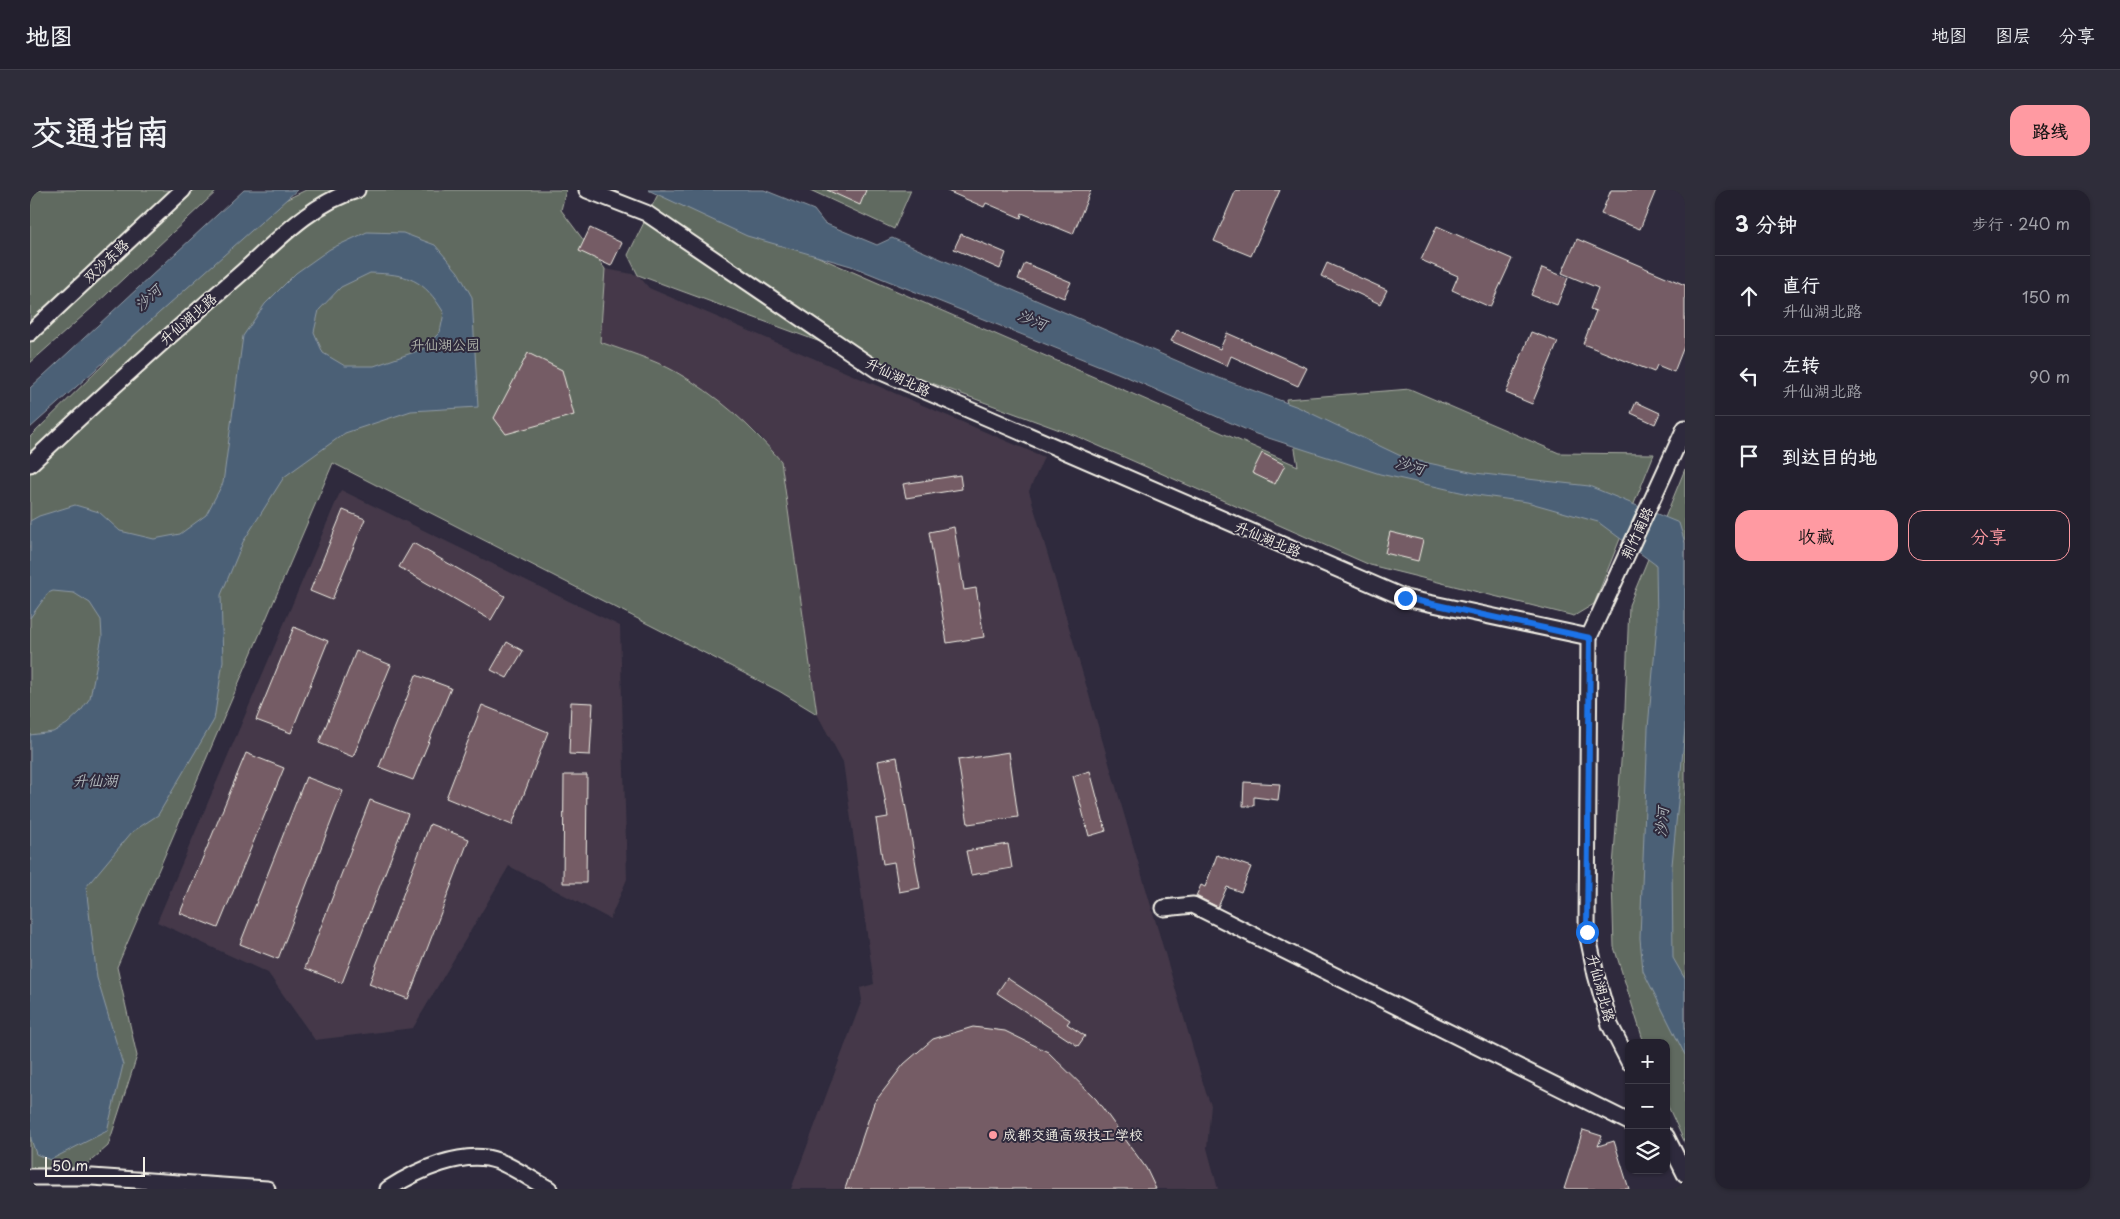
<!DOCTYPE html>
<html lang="zh">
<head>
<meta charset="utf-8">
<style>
	:root { --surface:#23202e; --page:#2f2d3a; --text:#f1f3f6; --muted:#a3a3aa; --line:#403e4a; --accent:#ff9aa2 }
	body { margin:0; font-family:"Playpen Sans","LXGW WenKai TC",sans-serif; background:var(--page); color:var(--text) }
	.controls { position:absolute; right:15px; bottom:15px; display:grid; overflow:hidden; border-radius:10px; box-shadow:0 1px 4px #0004 }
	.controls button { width:45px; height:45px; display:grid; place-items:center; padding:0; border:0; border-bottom:1px solid var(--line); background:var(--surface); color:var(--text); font:25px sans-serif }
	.scale { position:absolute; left:15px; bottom:12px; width:100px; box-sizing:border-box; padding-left:5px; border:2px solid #f4f1e8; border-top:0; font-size:14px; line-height:18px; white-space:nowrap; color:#f4f1e8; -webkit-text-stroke:4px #2f2a3d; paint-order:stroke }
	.stop { position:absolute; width:15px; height:15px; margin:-11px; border:4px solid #1a73e8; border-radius:50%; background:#fff }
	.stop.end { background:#1a73e8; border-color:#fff; box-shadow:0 1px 5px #0008 }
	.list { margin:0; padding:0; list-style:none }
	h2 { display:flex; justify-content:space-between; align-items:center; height:65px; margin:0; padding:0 20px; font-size:21px }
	h2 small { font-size:16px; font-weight:400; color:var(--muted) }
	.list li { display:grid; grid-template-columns:32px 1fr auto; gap:15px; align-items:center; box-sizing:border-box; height:80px; padding:0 20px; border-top:1px solid var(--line) }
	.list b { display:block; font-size:19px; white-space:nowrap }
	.list p { margin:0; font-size:16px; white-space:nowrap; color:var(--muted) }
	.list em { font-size:16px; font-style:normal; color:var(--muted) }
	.actions { display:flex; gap:10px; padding:15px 20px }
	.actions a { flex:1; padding:11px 0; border:1px solid var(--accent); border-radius:15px; text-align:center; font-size:18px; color:var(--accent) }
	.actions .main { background:var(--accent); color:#111 }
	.icon { flex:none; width:28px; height:28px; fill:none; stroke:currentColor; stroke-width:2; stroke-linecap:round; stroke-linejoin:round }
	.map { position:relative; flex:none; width:1655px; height:999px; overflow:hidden; border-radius:15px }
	header { display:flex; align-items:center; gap:30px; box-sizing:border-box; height:70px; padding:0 25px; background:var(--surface); border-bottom:1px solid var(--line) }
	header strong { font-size:24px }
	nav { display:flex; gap:28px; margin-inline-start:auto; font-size:18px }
	.intro { display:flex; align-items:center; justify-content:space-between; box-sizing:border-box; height:120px; padding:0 30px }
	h1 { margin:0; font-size:35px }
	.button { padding:12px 22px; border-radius:15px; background:var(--accent); color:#111; font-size:18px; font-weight:700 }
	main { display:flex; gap:30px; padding:0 30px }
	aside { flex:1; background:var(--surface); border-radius:15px; box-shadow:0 1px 4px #0004 }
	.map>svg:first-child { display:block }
	.built { fill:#443949 }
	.green { fill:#606b60; stroke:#aaaea4 }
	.water { fill:#4b6076; stroke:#8f9aa4; fill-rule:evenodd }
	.building { fill:#745c65; stroke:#f4f1e8 }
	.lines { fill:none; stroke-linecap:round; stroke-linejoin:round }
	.street-casing { stroke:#f4f1e8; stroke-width:19 }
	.street { stroke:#2f2a3d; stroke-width:15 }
	.route { stroke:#1a73e8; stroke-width:6 }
	.poi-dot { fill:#ff9aa2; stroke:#2f2a3d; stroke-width:2 }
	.labels { text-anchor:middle; stroke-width:4; stroke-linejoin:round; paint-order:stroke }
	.street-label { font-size:14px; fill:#f4f1e8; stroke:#2f2a3d }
	.park-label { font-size:14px; fill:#b1b5ab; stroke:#2f2a3d }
	.poi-label { font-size:14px; fill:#f4f1e8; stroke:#2f2a3d; text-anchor:start }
	.water-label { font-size:15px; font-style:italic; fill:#b0b7ba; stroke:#2f2a3d }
</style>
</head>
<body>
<header>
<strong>地图</strong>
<nav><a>地图</a><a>图层</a><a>分享</a></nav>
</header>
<div class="intro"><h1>交通指南</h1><a class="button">路线</a></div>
<main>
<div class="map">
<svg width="1655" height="999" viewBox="0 0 1655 999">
	<rect width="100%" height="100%" fill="#2f2a3d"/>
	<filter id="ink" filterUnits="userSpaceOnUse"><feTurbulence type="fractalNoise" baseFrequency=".02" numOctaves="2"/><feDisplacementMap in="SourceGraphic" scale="10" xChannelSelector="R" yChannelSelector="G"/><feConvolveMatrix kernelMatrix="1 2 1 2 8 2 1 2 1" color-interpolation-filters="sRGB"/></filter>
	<g filter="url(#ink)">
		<g class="built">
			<polygon points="575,79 608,85 619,98 1014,267 999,301 1176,903 1181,915 1177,958 1188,999 761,999 832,810 830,798 844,794 813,572 787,524 751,271 729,245 682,205 645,181 570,152"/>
			<polygon points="311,300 590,436 597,689 580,729 479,676 383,838 285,850 238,783 127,732"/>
		</g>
		<g class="green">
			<polygon points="0,0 188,0 64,116 0,173"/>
			<path d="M276,0H536L531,20L575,79L570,152C595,161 623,169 646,182C687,205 720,235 751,271L787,524L749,501L303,273L87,777L107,866L78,956L54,977L0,979V247L80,168L247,14Z"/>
			<polygon points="630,0 635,0 1268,276 1256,209 1380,199 1529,263 1624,264 1564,414 1544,426 1340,375 1046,246 608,85 598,65"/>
			<polygon points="780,0 881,0 864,39"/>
			<polygon points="1655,279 1655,953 1636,912 1636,853 1614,853 1584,757 1582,690 1595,519 1599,415"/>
		</g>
		<g class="water">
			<polygon points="214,0 267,0 0,238 0,198"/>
			<polygon points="618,0 734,0 784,20 794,33 847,55 862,48 1173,182 1268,217 1375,268 1445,283 1559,296 1649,333 1655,353 1655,539 1642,675 1643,768 1655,789 1655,865 1613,781 1610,748 1618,538 1627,435 1626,375 1568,332 1497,312 1439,304 1350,284 1226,244 1095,186 821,76 717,46"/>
			<path d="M337,42L373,43L405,55L428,82L442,107L448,217L381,221L315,243L254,287L213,352L191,405L193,471L184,530L128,625L102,642L56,697L67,788L93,875L77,941L20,970L6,964L1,949L0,924V545L23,542L37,534L50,522L60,508L72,447L71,430L60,413L44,403L23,401L18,403L0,428V331L9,326L45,315L69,322L90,341L124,349L150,344L176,325L193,293L213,146L235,114L266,83L300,59ZM340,83C378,84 394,89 414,123L410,142L393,159L344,176H315L293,163L284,142L289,120L311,97Z"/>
		</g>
		<g class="building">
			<polygon points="797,0 836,0 830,15"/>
			<polygon points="915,0 1061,0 1043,44 992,23 991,28 956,13 954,17"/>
			<polygon points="1206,0 1250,0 1221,66 1184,51"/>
			<polygon points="1581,0 1626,0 1610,39 1571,24"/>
			<polygon points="1407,36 1482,69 1460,117 1422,100 1428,86 1391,70"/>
			<polygon points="560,38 592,53 581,76 549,61"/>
			<polygon points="931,44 976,63 970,79 924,59"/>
			<polygon points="1547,49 1655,95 1655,154 1644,182 1627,175 1624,182 1553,154 1566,121 1560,119 1568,98 1532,83"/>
			<polygon points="995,73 1041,92 1034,108 988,89"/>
			<polygon points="1297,73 1357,100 1350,114 1291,86"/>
			<polygon points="1512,78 1538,88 1527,115 1501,105"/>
			<polygon points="1147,140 1190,159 1197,143 1277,178 1268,196 1201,166 1197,176 1141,151"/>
			<polygon points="1501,142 1528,152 1502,214 1476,203"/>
			<polygon points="498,163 532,180 544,225 476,244 464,228"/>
			<polygon points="1606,212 1630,223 1625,234 1601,223"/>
			<polygon points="1232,263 1255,275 1245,294 1222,283"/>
			<polygon points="930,285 932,299 876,308 873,294"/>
			<polygon points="313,320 335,329 302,410 280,401"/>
			<polygon points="924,337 934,400 946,398 954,447 917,453 899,342"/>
			<polygon points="1360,342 1393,350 1388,371 1355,363"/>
			<polygon points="383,353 475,406 461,430 369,377"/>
			<polygon points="264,437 298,451 261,543 226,530"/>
			<polygon points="477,452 493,461 477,488 461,480"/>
			<polygon points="326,461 361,475 323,567 289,553"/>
			<polygon points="386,485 421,498 383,590 349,577"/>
			<polygon points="541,512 563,513 560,565 539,564"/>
			<polygon points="452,515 518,542 482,635 416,608"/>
			<polygon points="979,562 988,627 938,634 928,570"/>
			<polygon points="216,563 254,578 188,738 150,723"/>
			<polygon points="867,567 890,698 869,702 864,672 853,674 846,629 858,627 848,571"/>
			<polygon points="1060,581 1076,641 1059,646 1043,586"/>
			<polygon points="534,585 557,585 556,693 533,693"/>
			<polygon points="276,587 313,601 248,769 210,754"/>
			<polygon points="1214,592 1250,594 1248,610 1224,607 1224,616 1213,616"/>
			<polygon points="340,610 378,624 312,793 275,778"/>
			<polygon points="400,634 439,649 378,809 339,794"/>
			<polygon points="978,654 982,678 941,685 936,661"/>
			<polygon points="1187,665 1221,677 1211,702 1197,697 1188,717 1166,706 1171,695 1175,697"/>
			<polygon points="977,788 1040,830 1037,834 1055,846 1048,856 967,803"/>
			<polygon points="943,837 975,841 1018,862 1066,909 1116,978 1126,999 815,999 844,913 874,874 903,849"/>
			<polygon points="1553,940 1572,946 1568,956 1584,951 1599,999 1534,999"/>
		</g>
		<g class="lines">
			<g class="street-casing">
				<g id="street">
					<polyline points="557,0 616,23 847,180 1375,408 1559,447"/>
					<polyline points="0,143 153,0"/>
					<path d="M0,274C68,210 137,147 208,86C243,55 280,13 327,0"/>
					<polyline points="1134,718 1163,715 1599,932"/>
					<polyline points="1599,872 1580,835 1566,785 1557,742 1559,447 1655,238"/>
					<polyline points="1636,946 1655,984"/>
					<polyline points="0,987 62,987 237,999"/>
					<path d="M358,999C386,981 434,958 468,971C485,978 502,990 519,999"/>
				</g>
			</g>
			<use href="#street" class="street"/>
		</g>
	</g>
	<g class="lines" filter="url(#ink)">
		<polyline class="route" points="1375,408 1560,448 1557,742"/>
	</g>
	<circle class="poi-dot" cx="963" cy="945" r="5"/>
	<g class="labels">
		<g class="street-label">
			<text transform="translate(76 71) rotate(-43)" y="5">双沙东路</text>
			<text transform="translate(158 129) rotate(-41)" y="5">升仙湖北路</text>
			<text transform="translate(868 187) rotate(26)" y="5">升仙湖北路</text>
			<text transform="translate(1607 343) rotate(-65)" y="5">荆竹南路</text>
			<text transform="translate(1238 349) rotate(23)" y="5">升仙湖北路</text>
			<text transform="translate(1571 798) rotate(75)" y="5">升仙湖北路</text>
		</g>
		<g class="park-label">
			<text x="415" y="160">升仙湖公园</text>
		</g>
		<g class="poi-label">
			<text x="973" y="950">成都交通高级技工学校</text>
		</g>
		<g class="water-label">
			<text transform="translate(118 108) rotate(-43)" y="5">沙河</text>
			<text transform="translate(1002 130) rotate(22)" y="5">沙河</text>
			<text transform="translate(1380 276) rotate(16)" y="5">沙河</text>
			<text x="65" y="596">升仙湖</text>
			<text transform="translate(1632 632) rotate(-85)" y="5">沙河</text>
		</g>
	</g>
</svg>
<div class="controls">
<button>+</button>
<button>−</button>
<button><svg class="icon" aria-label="layers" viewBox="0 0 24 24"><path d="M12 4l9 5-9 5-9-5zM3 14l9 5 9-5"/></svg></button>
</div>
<div class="scale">50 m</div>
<div class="stop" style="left:1557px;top:742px"></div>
<div class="stop end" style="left:1375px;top:408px"></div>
</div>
<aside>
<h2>3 分钟<small>步行 · 240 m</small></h2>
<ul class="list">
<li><svg class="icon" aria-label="ahead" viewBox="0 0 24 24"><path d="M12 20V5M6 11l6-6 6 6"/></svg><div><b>直行</b><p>升仙湖北路</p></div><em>150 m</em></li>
<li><svg class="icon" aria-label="left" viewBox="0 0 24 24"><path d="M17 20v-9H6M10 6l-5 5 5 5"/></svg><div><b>左转</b><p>升仙湖北路</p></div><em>90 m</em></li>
<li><svg class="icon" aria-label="arrive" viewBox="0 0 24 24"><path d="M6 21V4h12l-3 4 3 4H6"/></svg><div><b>到达目的地</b></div></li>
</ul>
<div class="actions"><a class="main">收藏</a><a>分享</a></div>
</aside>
</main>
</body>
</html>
